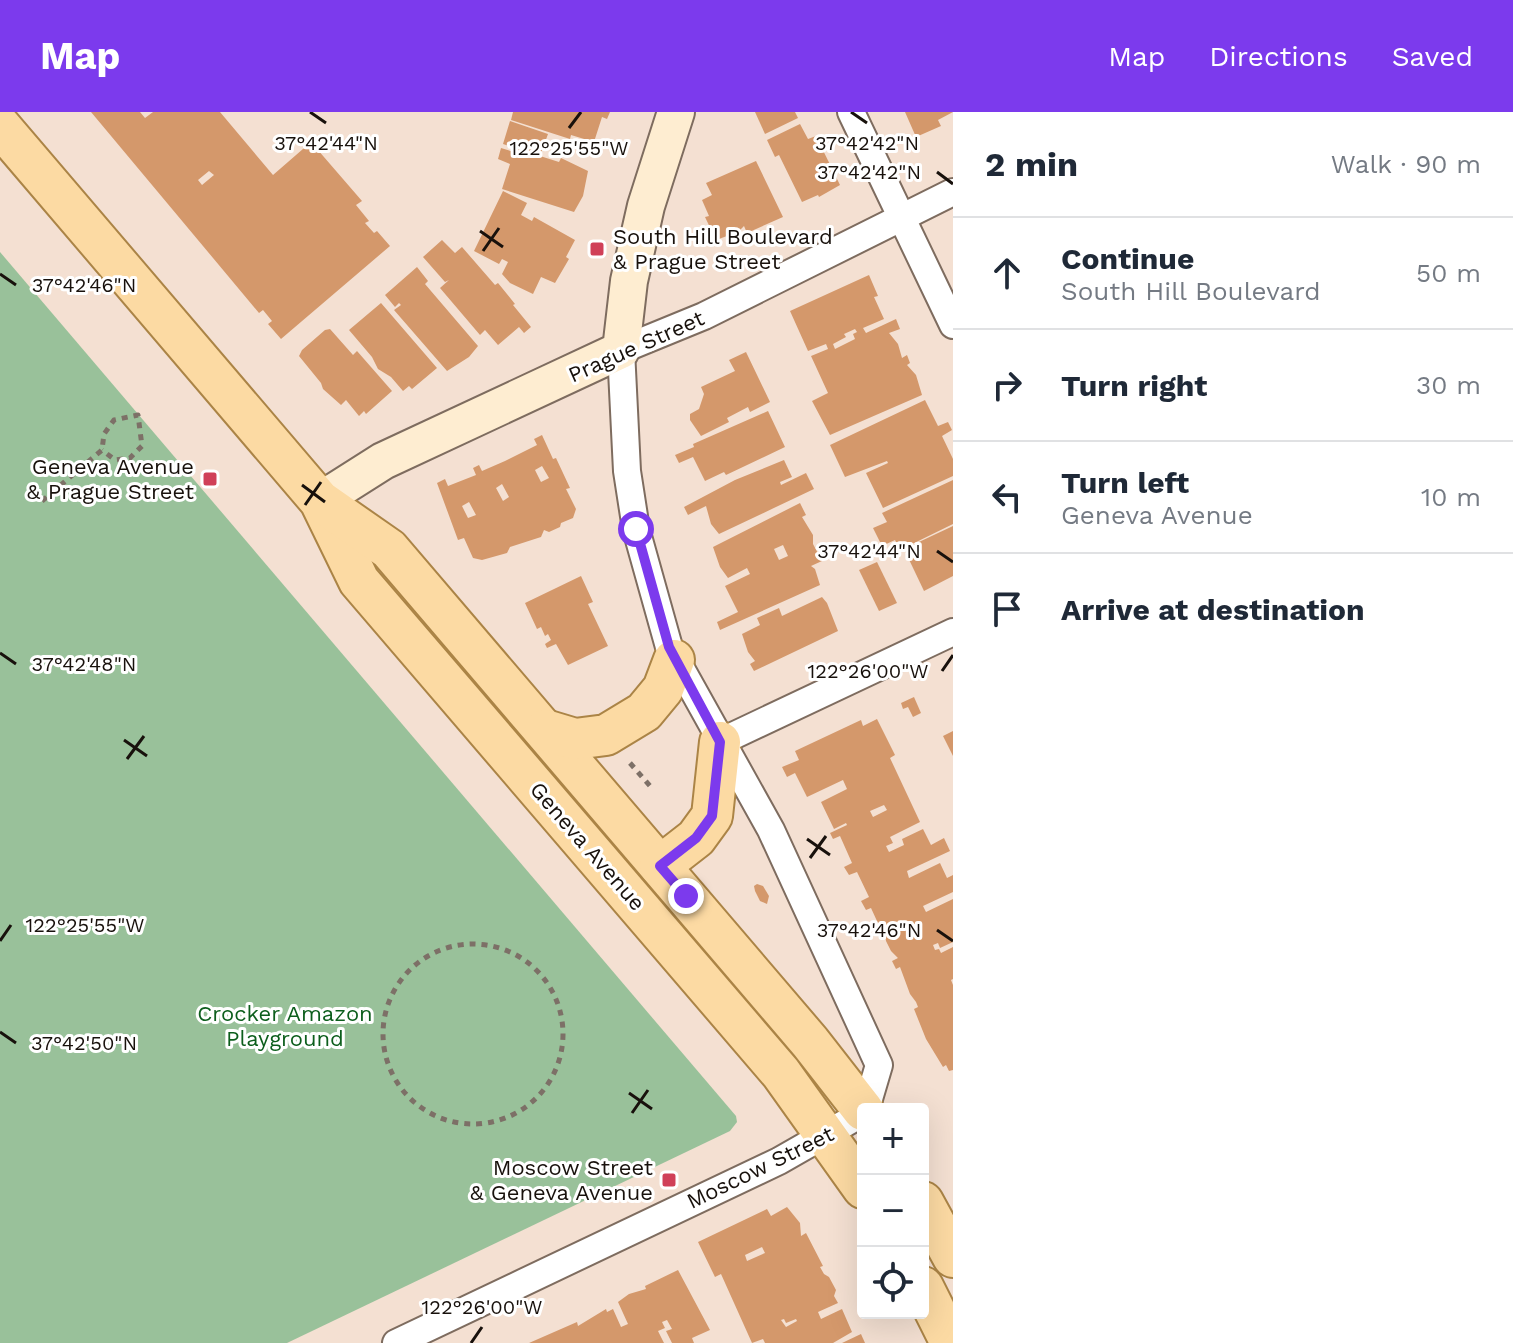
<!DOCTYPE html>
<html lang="en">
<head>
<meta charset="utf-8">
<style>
	:root { --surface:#fff; --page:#f2f2f3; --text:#1f2937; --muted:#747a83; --line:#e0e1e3; --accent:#7c3aed }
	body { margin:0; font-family:"Work Sans",sans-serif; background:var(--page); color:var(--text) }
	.controls { position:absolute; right:24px; bottom:24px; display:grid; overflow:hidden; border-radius:8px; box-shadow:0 8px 32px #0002 }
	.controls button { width:72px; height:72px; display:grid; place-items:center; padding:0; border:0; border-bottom:2px solid var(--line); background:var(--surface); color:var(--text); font:40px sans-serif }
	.stop { position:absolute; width:24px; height:24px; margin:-18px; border:6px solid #7c3aed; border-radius:50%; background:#fff }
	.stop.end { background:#7c3aed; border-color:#fff; box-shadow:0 2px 8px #0008 }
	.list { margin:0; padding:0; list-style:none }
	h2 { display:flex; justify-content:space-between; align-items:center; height:104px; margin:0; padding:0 32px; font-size:34px }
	h2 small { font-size:26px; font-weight:400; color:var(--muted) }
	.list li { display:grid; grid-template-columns:52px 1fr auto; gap:24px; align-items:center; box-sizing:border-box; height:112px; padding:0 32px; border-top:2px solid var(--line) }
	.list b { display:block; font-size:30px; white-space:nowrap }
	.list p { margin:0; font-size:26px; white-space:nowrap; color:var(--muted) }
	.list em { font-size:26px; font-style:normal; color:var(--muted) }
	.icon { flex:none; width:44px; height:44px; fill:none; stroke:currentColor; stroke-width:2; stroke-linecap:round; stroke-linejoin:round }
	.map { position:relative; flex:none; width:953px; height:1231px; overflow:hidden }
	header { display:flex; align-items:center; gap:48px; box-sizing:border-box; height:112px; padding:0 40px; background:var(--accent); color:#fff }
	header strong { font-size:38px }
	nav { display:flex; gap:44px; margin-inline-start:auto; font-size:28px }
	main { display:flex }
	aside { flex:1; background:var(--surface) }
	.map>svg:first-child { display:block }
	.green { fill:#99c19a }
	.building { fill:#d4986b; fill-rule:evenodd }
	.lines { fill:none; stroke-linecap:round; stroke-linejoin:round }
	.street-casing { stroke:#7e6c5f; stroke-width:30 }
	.secondary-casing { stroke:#7e6c5f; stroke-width:40 }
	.primary-casing { stroke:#ab8446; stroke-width:44 }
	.path { stroke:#7d7067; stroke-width:5; stroke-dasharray:6 6; stroke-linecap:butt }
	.street { stroke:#fff; stroke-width:26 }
	.secondary { stroke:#feedd1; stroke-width:36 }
	.primary { stroke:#fcdaa3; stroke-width:40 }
	.route { stroke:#7c3aed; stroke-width:10 }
	.ticks { fill:none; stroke:#18110c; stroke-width:3 }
	.poi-dot { fill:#d04058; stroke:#fff; stroke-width:3 }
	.labels { text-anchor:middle; stroke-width:6; stroke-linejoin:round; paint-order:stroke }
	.poi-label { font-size:22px; fill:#18110c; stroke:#fff; text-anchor:end }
	.street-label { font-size:22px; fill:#18110c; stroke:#fff }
	.park-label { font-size:22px; fill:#0c5e1c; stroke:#fff }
	.ticks-label { font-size:20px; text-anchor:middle; fill:#18110c; stroke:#fff; stroke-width:6; stroke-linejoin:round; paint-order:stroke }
</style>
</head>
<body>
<header>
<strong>Map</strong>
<nav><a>Map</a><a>Directions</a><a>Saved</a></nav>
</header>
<main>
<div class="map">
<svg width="953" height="1231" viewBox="0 0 953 1231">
	<rect width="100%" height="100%" fill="#f4e0d2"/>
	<polygon class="green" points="0,140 736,1004 737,1010 730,1019 287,1231 0,1231"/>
	<g class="building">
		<path d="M91,0H140L145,6L153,0H220L273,63L311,30L362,89L356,93L369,109L365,111L374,121L377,119L390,134L281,227L268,212L272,209L263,198L259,201ZM209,59L214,63L202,73L198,68Z"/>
		<polygon points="513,0 610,0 607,7 602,5 594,30 571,23 570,27 511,8"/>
		<polygon points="755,0 795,0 798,6 765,22"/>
		<polygon points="905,0 953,0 938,8 941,14 916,25"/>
		<polygon points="510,9 548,22 540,44 559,50 561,46 588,59 583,84 574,100 502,77 510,52 498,47 501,36 514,40 515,36 503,32"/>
		<polygon points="800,12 808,27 816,24 840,73 819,85 818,83 802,90 779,43 775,45 767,28"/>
		<polygon points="756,49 783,105 747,121 744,114 738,120 716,128 705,105 709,104 702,88 712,83 706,71"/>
		<polygon points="503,79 527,91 521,103 532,109 534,105 575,128 566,145 569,147 555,171 541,165 533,182 510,171 502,162 508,150 502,147 499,152 474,139"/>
		<polygon points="442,128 455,141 462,135 495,173 498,171 515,192 513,193 531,215 524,221 519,215 498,233 485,218 480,223 440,176 449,168 445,170 423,145"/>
		<polygon points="417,155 428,169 425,172 478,234 469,245 447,259 394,198 401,193 399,191 395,195 385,183"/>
		<path d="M869,163L878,184L874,185L884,207L863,216L866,221L896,207L900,217L889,221L898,232L902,246L907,243L910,251L907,253L916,263L922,283L830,323L812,289L828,281L811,244L828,237L826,232L808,239L790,199ZM855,217L857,220L853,222L855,227L835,237L833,232L846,225L844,222Z"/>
		<polygon points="381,191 437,256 412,277 409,274 403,279 391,265 378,257 372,245 349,218"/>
		<polygon points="330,217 353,243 357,239 392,279 366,302 364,299 359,304 346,288 341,293 323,277 321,271 299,244 302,238 325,218"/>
		<polygon points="746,240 770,290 750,300 748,295 727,306 729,310 701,324 690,308 690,302 699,297 704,282 701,275 735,259 729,248"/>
		<polygon points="925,288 938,314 948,310 952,318 942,324 953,347 953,364 883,396 866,361 888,351 887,349 845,365 830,333"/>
		<polygon points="768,299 785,335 726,363 724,360 705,369 693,345 679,351 675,343 694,335 693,332"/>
		<path d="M542,323L553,347L556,346L570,376L566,377L576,397L573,406L561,411L560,415L549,420L544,418L541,425L510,435L507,441L482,448L473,446L464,426L458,428L437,371L445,367L448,374L476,363L473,356L479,353L482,359L505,349L537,333L534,327ZM542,354L549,366L541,370L535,358ZM502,372L509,385L503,389L496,376ZM469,390L476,403L468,406L462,394Z"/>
		<polygon points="784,348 792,365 780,370 781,373 806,361 814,377 719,422 711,412 706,394 688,403 684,395 735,368"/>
		<polygon points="953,368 953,412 900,438 895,428 882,434 873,416 887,410 882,401"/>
		<path d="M800,391L806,403L802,405L813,423V432L822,449L811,454L815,457L820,473L720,518L717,510L738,500L725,474L750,462L747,456L728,466L720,455L713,435ZM783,433L788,444L779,448L774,437Z"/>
		<polygon points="953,414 953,464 924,479 904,437"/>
		<polygon points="877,450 897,491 879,499 859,458"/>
		<polygon points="581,464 593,490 588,492 608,534 568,553 556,532 547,536 545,532 551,528 548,522 545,524 541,515 537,517 525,491"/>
		<polygon points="822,485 827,491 838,519 754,559 750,552 755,549 748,540 742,522 760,513 757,506 779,496 782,504"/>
		<polygon points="914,585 921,601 913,605 908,595 903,597 901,591"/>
		<path d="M877,607L895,643L890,646L920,710L890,725L893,731L886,734L889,740L904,733L902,727L923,717L931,733L944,726L950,739L907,759L909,766L940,751L947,766L953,763V780L923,794L926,800L953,787V830L940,836L938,831L933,833L935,838L939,837L941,841L953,835V867L951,868L953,873V958L949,959L946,953L943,955L926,927L914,897L918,895L916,890L910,882L900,855L896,857L892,849L898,846L891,839L886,829L885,820L891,816L882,820L871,796L866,798L861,789L869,785L857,760L849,763L844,755L852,751L840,724L833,727L830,721L847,713L846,711L834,717L821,690L847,677L843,668L807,685L795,661L787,665L782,655L799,648L795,639L861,608L863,614ZM884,693L887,698L873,705L870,699Z"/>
		<polygon points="953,619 953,644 943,624"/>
		<polygon points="757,772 763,774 769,784 767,792 760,789 755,779 754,774"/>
		<path d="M787,1095L800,1111L801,1124L806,1121L823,1154L820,1155L824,1162L829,1165L836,1178L834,1184L838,1191L818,1200L821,1207L842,1197L852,1220L833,1231H765L763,1227L752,1231L721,1162L715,1165L698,1130L767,1097L771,1104ZM762,1135L765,1141L747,1149L745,1143ZM784,1207L786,1211L796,1207L797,1209L786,1215L781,1208Z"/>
		<polygon points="678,1158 710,1218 692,1226 694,1231 672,1231 666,1219 672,1217 667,1208 662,1210 665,1216 658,1219 664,1231 529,1231 577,1210 578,1214 606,1197 607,1200 613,1197 621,1215 628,1212 618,1190 629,1182 646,1177 645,1174"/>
		<polygon points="861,1222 865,1231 842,1231"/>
	</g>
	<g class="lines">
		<g class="street-casing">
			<g id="street">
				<polyline points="851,0 953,213"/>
				<polyline points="720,630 953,520"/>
				<polyline points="866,997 879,953 771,718 669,535 636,417 627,359 621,238 704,204 953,80"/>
				<polyline points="396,1231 779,1049 863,1001"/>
			</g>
		</g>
		<g class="secondary-casing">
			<polyline id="secondary" points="320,389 383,349 621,238 629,169 646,94 676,0"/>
		</g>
		<g class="primary-casing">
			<g id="primary">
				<polyline points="0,14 320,389 359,469 781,961 863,1076"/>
				<polyline points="323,391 389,437 810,930 863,998"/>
				<polyline points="545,618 575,627 606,623 644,600 663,577 674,548"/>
				<polyline points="660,754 696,726 712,704 720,630"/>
				<polyline points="923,1090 953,1145"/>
				<polyline points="923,1175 951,1231"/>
			</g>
		</g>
		<g class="path">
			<polyline points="42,389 102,338 104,322 114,308 138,303 142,334 130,346 115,348 102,338"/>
			<polyline points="630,651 651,675"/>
			<circle cx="473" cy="922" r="90"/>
		</g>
		<use href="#street" class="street"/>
		<use href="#secondary" class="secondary"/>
		<use href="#primary" class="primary"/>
	</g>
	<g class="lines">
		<polyline class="route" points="636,417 669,535 720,630 712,704 696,726 660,754 686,784"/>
	</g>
	<path class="ticks" d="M310,0L326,11M851,0L867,11M569,16L581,0M937,60L953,72M480,119L503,135M483,139L499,116M0,162L16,173M302,373L325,390M305,393L321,370M937,439L953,450M0,541L16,552M942,559L953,543M124,628L147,644M127,647L144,624M807,727L830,743M810,746L826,724M937,818L953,829M0,829L11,813M0,920L16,931M629,981L652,997M632,1001L648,978M471,1231L482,1215"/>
	<g class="poi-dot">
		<rect x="589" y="129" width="16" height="16" rx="4"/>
		<rect x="202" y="359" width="16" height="16" rx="4"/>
		<rect x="661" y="1060" width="16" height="16" rx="4"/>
	</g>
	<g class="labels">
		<g class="poi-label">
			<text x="613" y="132" text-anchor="start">South Hill Boulevard<tspan x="613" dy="25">&amp; Prague Street</tspan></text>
			<text x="194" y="362">Geneva Avenue<tspan x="194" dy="25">&amp; Prague Street</tspan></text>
			<text x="653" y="1063">Moscow Street<tspan x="653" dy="25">&amp; Geneva Avenue</tspan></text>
		</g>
		<g class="street-label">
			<text transform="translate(636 234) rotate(-24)" y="8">Prague Street</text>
			<text transform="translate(588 734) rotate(49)" y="8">Geneva Avenue</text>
			<text transform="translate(760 1055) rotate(-26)" y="8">Moscow Street</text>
		</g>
		<g class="park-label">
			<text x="285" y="909">Crocker Amazon<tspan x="285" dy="25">Playground</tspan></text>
		</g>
	</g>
	<g class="ticks-label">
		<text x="867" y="38">37°42'42"N</text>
		<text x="326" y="38">37°42'44"N</text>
		<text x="569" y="43">122°25'55"W</text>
		<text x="869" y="67">37°42'42"N</text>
		<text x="84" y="180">37°42'46"N</text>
		<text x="869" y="446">37°42'44"N</text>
		<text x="84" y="559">37°42'48"N</text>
		<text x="868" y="566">122°26'00"W</text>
		<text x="85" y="820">122°25'55"W</text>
		<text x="869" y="825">37°42'46"N</text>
		<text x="84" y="938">37°42'50"N</text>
		<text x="482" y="1202">122°26'00"W</text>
	</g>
</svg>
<div class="controls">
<button>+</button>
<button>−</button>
<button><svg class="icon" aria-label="locate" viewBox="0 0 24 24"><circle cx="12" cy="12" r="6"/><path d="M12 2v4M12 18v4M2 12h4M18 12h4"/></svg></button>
</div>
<div class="stop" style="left:636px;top:417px"></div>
<div class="stop end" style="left:686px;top:784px"></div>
</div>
<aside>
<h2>2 min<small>Walk · 90 m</small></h2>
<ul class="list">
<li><svg class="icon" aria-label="ahead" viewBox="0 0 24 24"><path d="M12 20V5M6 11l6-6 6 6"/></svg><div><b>Continue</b><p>South Hill Boulevard</p></div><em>50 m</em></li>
<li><svg class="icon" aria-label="right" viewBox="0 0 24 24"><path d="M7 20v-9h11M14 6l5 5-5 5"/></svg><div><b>Turn right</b></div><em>30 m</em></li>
<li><svg class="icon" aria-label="left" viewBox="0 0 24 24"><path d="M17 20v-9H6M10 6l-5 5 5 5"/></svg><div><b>Turn left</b><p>Geneva Avenue</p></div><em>10 m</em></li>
<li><svg class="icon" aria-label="arrive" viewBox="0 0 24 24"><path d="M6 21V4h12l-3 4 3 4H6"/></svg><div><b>Arrive at destination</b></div></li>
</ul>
</aside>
</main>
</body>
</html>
